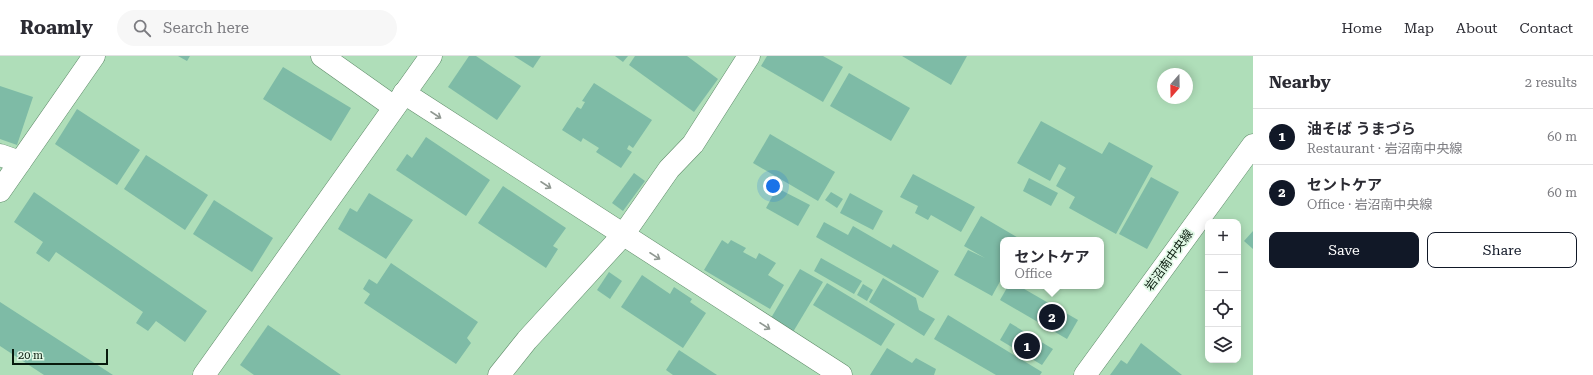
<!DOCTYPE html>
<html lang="en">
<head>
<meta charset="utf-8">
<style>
	:root { --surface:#fff; --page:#f7f7f7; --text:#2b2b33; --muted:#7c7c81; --line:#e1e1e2; --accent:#111827 }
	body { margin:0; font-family:"Roboto Serif","Noto Sans JP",serif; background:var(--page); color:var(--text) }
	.controls { position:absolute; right:12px; bottom:12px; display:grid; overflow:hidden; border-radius:8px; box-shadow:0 2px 10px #0003 }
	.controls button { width:36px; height:36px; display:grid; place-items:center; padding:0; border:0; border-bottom:1px solid var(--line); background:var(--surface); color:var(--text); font:20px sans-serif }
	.compass { position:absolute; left:1157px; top:12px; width:36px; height:36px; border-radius:50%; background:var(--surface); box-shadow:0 2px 10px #0003; rotate:200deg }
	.scale { position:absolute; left:12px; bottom:10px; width:96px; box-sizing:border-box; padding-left:4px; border:2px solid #081a0d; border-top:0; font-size:11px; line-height:14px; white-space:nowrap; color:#081a0d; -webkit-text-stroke:3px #e0f8e5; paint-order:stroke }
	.you { position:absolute; left:773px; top:130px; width:14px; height:14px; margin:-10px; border:3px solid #fff; border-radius:50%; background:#1a73e8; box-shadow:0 0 0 6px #1a73e833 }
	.badge { display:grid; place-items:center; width:26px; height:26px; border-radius:50%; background:var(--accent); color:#fff; font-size:13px; font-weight:700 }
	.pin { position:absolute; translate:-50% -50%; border:2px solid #fff; box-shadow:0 1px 4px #0006 }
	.popup { position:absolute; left:1000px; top:181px; width:104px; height:52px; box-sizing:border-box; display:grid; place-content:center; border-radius:8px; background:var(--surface); filter:drop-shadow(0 1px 3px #0005); font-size:13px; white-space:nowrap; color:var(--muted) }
	.popup b { font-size:15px; color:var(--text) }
	.popup::after { content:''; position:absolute; left:50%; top:100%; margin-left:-8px; border:8px solid transparent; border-top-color:var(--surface) }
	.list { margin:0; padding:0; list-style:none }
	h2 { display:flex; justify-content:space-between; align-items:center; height:52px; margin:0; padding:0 16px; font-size:17px }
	h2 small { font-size:13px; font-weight:400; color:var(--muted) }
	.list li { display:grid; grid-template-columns:26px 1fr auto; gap:12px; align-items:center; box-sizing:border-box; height:56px; padding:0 16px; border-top:1px solid var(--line) }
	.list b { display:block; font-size:15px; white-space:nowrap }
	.list p { margin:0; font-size:13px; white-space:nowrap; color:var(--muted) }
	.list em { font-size:13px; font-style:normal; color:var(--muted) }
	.actions { display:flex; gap:8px; padding:12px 16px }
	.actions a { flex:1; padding:9px 0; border:1px solid var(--accent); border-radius:8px; text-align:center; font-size:14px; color:var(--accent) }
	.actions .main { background:var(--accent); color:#fff }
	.icon { flex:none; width:22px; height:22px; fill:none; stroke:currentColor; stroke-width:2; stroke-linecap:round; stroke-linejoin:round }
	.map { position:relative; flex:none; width:1253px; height:319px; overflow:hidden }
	header { display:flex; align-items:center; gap:24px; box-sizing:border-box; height:56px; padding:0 20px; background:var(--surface); border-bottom:1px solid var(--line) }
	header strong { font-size:19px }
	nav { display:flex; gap:22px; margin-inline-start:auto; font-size:14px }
	.search { width:280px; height:36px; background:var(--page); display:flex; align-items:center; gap:10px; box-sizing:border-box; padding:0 14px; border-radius:22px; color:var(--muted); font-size:15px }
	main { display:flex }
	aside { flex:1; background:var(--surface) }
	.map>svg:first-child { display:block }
	.building { fill:#7ebba6 }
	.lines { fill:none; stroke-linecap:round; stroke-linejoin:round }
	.minor-casing { stroke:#608c6a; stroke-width:23 }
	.tertiary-casing { stroke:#608c6a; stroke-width:23 }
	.minor { stroke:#fff; stroke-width:22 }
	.tertiary { stroke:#fff; stroke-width:22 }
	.oneway { stroke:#909892 }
	.labels { text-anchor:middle; stroke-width:3.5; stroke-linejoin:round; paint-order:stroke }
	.street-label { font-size:12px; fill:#081a0d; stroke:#e0f8e5 }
</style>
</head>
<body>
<header>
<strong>Roamly</strong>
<div class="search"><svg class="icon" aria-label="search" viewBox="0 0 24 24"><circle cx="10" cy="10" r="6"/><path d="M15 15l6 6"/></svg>Search here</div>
<nav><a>Home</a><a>Map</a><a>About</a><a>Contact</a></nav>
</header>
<main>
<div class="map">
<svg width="1253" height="319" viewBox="0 0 1253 319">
	<rect width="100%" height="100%" fill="#afdeb9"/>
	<g class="building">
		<polygon points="178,0 190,0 187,5"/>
		<polygon points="469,0 476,0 521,30 497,64 448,31"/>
		<polygon points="514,0 541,0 533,12"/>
		<polygon points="615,0 628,0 623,6"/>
		<polygon points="635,0 687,0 718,23 694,56 629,9"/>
		<polygon points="767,0 823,0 843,11 823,46 761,10"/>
		<polygon points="902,0 967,0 951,29"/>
		<polygon points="283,11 351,52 331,85 263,43"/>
		<polygon points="849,17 910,52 891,85 830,50"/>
		<polygon points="594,27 652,64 633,92 629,89 627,93 632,96 621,112 596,96 599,92 583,82 581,86 562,74 577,51 581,53 585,46 582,45"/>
		<polygon points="0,30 33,41 17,89 0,83"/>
		<polygon points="77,53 140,94 117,129 55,88"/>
		<polygon points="1041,65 1102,98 1109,86 1153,110 1116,178 1069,152 1075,141 1056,130 1066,112 1059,108 1050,125 1017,107"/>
		<polygon points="770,78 835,116 818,145 753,107"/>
		<polygon points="426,81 490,124 466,160 396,114 407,98 412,102"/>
		<polygon points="146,99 208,139 185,174 124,133"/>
		<polygon points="634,117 645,125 623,155 612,147"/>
		<polygon points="913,118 975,151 961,176 931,159 928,164 915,157 918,150 900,141"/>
		<polygon points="1151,121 1179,136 1147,193 1119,178"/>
		<polygon points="1029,122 1058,137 1051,150 1023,135"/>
		<polygon points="503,130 566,172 553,190 558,193 546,212 478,167"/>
		<polygon points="777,132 810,149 798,170 766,152"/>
		<polygon points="34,136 207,255 185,286 156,265 148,275 136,267 143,256 56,196 49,206 36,197 43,186 14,166"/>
		<polygon points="831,136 843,143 837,152 825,144"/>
		<polygon points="369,137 413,164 386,203 338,173 350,152 357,156"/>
		<polygon points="850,137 883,155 873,174 840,157"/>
		<polygon points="214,144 273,182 252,216 193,178"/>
		<polygon points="981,160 1022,184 1003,184 1003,220 992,240 954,219 968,194 985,202 964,190"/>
		<polygon points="824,166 848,179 853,170 891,192 893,188 939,215 923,242 816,181"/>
		<polygon points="1253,175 1253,193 1244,185"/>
		<polygon points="722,184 728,188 731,184 746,192 743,196 756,203 759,197 776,207 768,219 784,229 770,253 704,214"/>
		<polygon points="821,202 862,225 854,238 814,215"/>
		<polygon points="391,207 478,266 467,282 471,287 456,308 364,247 370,238 363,233 369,223 377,228"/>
		<polygon points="800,213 823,226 793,276 771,262"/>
		<polygon points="609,216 622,225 610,243 597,234"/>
		<polygon points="642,219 670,238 674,231 692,243 690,246 706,257 683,292 621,251"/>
		<polygon points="883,222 916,242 919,254 935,263 924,280 869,246"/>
		<polygon points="827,227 895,268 881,290 813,249"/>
		<polygon points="863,228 873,234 867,245 857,239"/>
		<polygon points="1008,230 1019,230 1078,264 1067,283 1000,244"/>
		<polygon points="0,246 113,319 44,319 0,290"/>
		<polygon points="948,259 1042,316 1040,319 996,319 934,283"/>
		<polygon points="1010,267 1053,293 1042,309 1000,284"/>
		<polygon points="268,269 341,319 254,319 240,309"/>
		<polygon points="1141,287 1182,319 1110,319 1121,304 1127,308"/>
		<polygon points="887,292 912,307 916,302 936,313 934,319 870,319"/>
		<polygon points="679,294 717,319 673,319 666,314"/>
	</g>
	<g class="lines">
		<g class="minor-casing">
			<g id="minor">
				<polyline points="322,0 394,51"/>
				<polyline points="404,37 841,319"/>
				<polyline points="0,99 20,106"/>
				<polyline points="0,135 94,0"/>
				<polyline points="204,319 431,0"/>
				<polyline points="499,319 527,284 623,179 669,113 693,88 749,0"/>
			</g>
		</g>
		<g class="tertiary-casing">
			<polyline id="tertiary" points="1085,319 1253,89"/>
		</g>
		<use href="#minor" class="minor"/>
		<use href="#tertiary" class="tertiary"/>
	</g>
	<defs><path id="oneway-shaft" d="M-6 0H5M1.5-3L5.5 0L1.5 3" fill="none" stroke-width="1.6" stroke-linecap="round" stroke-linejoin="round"/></defs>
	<g class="oneway">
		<use href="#oneway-shaft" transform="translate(436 59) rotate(33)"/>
		<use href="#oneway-shaft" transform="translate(546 129) rotate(33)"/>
		<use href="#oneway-shaft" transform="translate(655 200) rotate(33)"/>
		<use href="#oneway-shaft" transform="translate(765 270) rotate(33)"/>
	</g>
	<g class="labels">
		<g class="street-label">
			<text transform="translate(1169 204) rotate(-54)" y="4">岩沼南中央線</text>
		</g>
	</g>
</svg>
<div class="controls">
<button>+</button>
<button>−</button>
<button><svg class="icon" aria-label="locate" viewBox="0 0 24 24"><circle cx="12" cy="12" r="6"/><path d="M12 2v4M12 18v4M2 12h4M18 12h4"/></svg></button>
<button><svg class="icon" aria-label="layers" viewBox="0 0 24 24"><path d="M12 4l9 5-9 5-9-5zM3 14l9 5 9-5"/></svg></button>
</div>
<svg class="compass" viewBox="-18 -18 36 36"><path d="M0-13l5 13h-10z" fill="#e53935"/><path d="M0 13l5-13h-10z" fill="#7c7c81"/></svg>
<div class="scale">20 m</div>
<div class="you"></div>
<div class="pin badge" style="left:1027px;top:290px">1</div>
<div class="pin badge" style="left:1052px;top:261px">2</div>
<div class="popup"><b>セントケア</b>Office</div>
</div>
<aside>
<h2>Nearby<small>2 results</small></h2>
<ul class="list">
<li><span class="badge">1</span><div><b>油そば うまづら</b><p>Restaurant · 岩沼南中央線</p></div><em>60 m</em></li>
<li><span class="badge">2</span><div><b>セントケア</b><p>Office · 岩沼南中央線</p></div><em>60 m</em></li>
</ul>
<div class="actions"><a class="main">Save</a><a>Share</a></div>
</aside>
</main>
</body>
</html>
